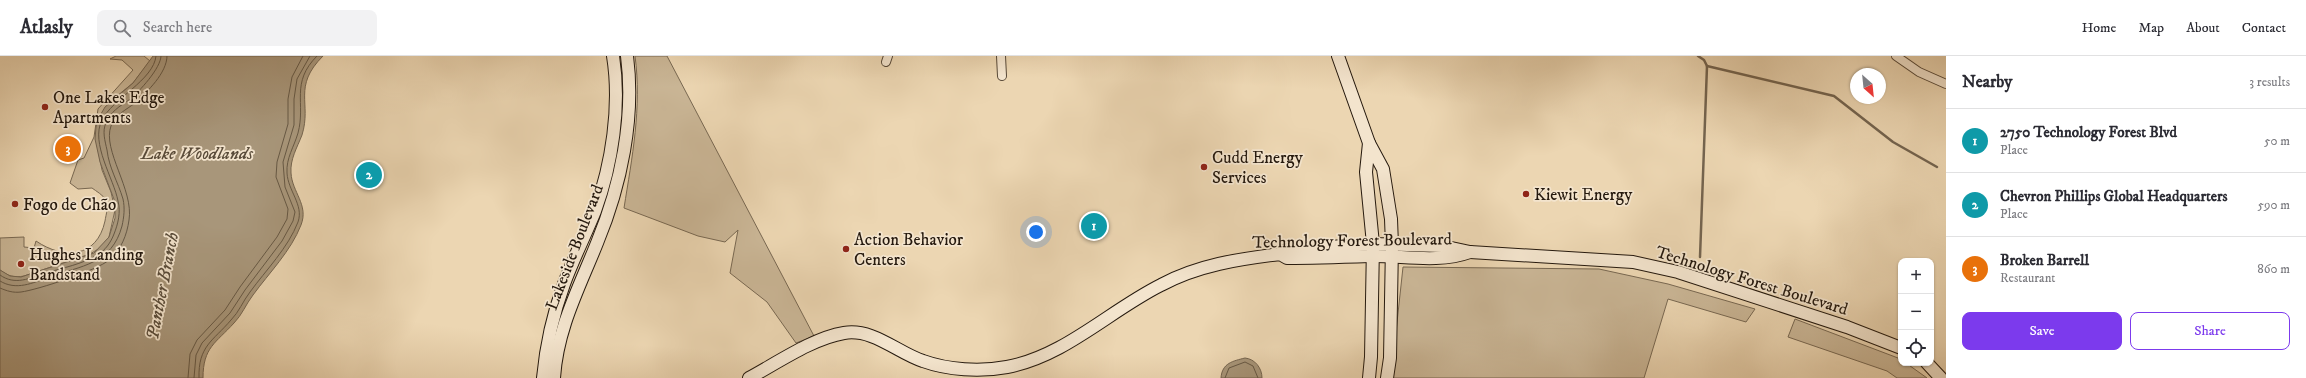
<!DOCTYPE html>
<html lang="en">
<head>
<meta charset="utf-8">
<style>
	:root { --surface:#fff; --page:#f2f2f3; --text:#2b2b33; --muted:#7c7c81; --line:#e1e1e2; --accent:#7c3aed }
	body { margin:0; font-family:"IM FELL DW Pica",serif; background:var(--page); color:var(--text) }
	.controls { position:absolute; right:12px; bottom:12px; display:grid; overflow:hidden; border-radius:8px; box-shadow:0 1px 3px #0004 }
	.controls button { width:36px; height:36px; display:grid; place-items:center; padding:0; border:0; border-bottom:1px solid var(--line); background:var(--surface); color:var(--text); font:20px sans-serif }
	.compass { position:absolute; left:1850px; top:12px; width:36px; height:36px; border-radius:50%; background:var(--surface); box-shadow:0 1px 3px #0004; rotate:153deg }
	.you { position:absolute; left:1036px; top:176px; width:14px; height:14px; margin:-10px; border:3px solid #fff; border-radius:50%; background:#1a73e8; box-shadow:0 0 0 6px #1a73e833 }
	.badge { display:grid; place-items:center; width:26px; height:26px; border-radius:50%; background:var(--accent); color:#fff; font-size:13px; font-weight:700 }
	.pin { position:absolute; translate:-50% -50%; border:2px solid #fff; box-shadow:0 1px 4px #0006 }
	.list { margin:0; padding:0; list-style:none }
	h2 { display:flex; justify-content:space-between; align-items:center; height:52px; margin:0; padding:0 16px; font-size:17px }
	h2 small { font-size:13px; font-weight:400; color:var(--muted) }
	.list li { display:grid; grid-template-columns:26px 1fr auto; gap:12px; align-items:center; box-sizing:border-box; height:64px; padding:0 16px; border-top:1px solid var(--line) }
	.list b { display:block; font-size:15px; white-space:nowrap }
	.list p { margin:0; font-size:13px; white-space:nowrap; color:var(--muted) }
	.list em { font-size:13px; font-style:normal; color:var(--muted) }
	.actions { display:flex; gap:8px; padding:12px 16px }
	.actions a { flex:1; padding:9px 0; border:1px solid var(--accent); border-radius:8px; text-align:center; font-size:14px; color:var(--accent) }
	.actions .main { background:var(--accent); color:#fff }
	.icon { flex:none; width:22px; height:22px; fill:none; stroke:currentColor; stroke-width:2; stroke-linecap:round; stroke-linejoin:round }
	.map { position:relative; flex:none; width:1946px; height:322px; overflow:hidden }
	header { display:flex; align-items:center; gap:24px; box-sizing:border-box; height:56px; padding:0 20px; background:var(--surface); border-bottom:1px solid var(--line) }
	header strong { font-size:19px }
	nav { display:flex; gap:22px; margin-inline-start:auto; font-size:14px }
	.search { width:280px; height:36px; background:var(--page); display:flex; align-items:center; gap:10px; box-sizing:border-box; padding:0 14px; border-radius:8px; color:var(--muted); font-size:15px }
	main { display:flex }
	aside { flex:1; background:var(--surface) }
	.map>svg:first-child { display:block }
	.green { fill:#cab696; stroke:#786852 }
	.water { fill:#a8967a; stroke:#74644f }
	.lines { fill:none; stroke-linecap:round; stroke-linejoin:round }
	.shore { stroke:#665844; stroke-width:1 }
	.stream { stroke:#74644f; stroke-width:2.5 }
	.street-casing { stroke:#574837; stroke-width:10 }
	.secondary-casing { stroke:#25190e; stroke-width:14 }
	.street { stroke:#f3e4cd; stroke-width:8 }
	.secondary { stroke:#f3e4cd; stroke-width:12 }
	.poi-dot { fill:#8f2418; stroke:#f3e4cd; stroke-width:1.5 }
	.labels { text-anchor:middle; stroke-width:3.5; stroke-linejoin:round; paint-order:stroke }
	.poi-label { font-size:17px; fill:#25190e; stroke:#f3e4cd; text-anchor:start }
	.street-label { font-size:17px; fill:#25190e; stroke:#f3e4cd }
	.water-label { font-size:18px; font-style:italic; fill:#594b39; stroke:#f3e4cd }
</style>
</head>
<body>
<header>
<strong>Atlasly</strong>
<div class="search"><svg class="icon" aria-label="search" viewBox="0 0 24 24"><circle cx="10" cy="10" r="6"/><path d="M15 15l6 6"/></svg>Search here</div>
<nav><a>Home</a><a>Map</a><a>About</a><a>Contact</a></nav>
</header>
<main>
<div class="map">
<svg width="1946" height="322" viewBox="0 0 1946 322">
	<rect width="100%" height="100%" fill="#ecd6b2"/>
	<filter id="stains"><feTurbulence type="fractalNoise" baseFrequency=".005" numOctaves="4"/><feColorMatrix values="0 0 0 0 .2 0 0 0 0 .09 0 0 0 0 .02 0 0 0 .5 -.17"/></filter>
	<radialGradient id="worn" r=".72"><stop offset=".6" stop-color="#630" stop-opacity="0"/><stop offset="1" stop-color="#630" stop-opacity=".3"/></radialGradient>
	<g class="green">
		<path d="M116,0H144L150,5L133,27L112,44L96,83L102,114L111,136L115,154L109,181L100,192L90,198L24,220C14,222 8,220 0,214V182L24,181V191L34,192L36,185C64,204 97,202 105,165C106,158 109,150 106,144C103,139 96,135 92,132L78,133L70,127L78,104L84,102L94,81L98,53L133,14L122,4L110,3Z"/>
		<path d="M635,0H667L814,280L796,287L767,246L730,217L738,174L725,186L698,180L624,152C632,102 642,51 635,0Z"/>
		<polygon points="1403,211 1599,213 1668,228 1755,253 1746,266 1668,243 1644,322 1391,322"/>
		<polygon points="1795,263 1898,302 1901,307 1906,307 1927,322 1897,322 1887,315 1788,281"/>
	</g>
	<g class="water">
		<path d="M153,0H323C292,31 312,47 302,79C297,92 290,103 291,117C292,136 309,149 301,169C291,195 269,217 253,239C246,248 242,259 234,267C216,287 203,291 203,322H0V214L10,220L21,221L94,197L109,181L115,162V146L100,106L95,83L96,71L98,63L105,51L133,27Z"/>
		<path d="M1245,302C1255,303 1262,312 1262,322H1221C1222,307 1233,305 1245,302Z"/>
	</g>
	<g class="lines">
		<g class="shore">
			<path d="M0,219C15,230 30,222 46,217C62,212 83,208 97,199C105,195 111,186 114,178C118,168 121,156 118,145C114,123 90,87 102,64C112,43 154,24 156,0"/>
			<path d="M0,225C16,235 33,227 49,221C81,210 112,208 122,170C124,161 125,152 123,143C118,126 109,112 107,94C105,85 102,75 106,67C110,56 120,50 129,44C139,36 161,12 161,0"/>
			<path d="M0,232C7,235 13,237 21,236C37,234 98,214 109,204C121,194 127,179 129,164C134,134 102,94 111,70C116,58 126,54 135,47C147,36 167,17 167,0"/>
			<polyline points="188,322 190,298 197,284 225,254 240,231 277,181 287,163 288,153 276,121 277,106 288,68 288,43 292,21 303,0"/>
			<polyline points="194,322 196,299 202,287 230,257 245,234 282,185 293,165 295,156 285,131 283,106 294,69 294,43 297,23 310,0"/>
			<path d="M199,322C198,290 213,285 231,264C239,256 243,245 250,236C266,214 288,192 298,166C304,149 288,135 287,117C286,102 294,91 298,77C306,47 290,27 317,0"/>
			<polyline points="1225,322 1229,312 1245,306 1253,310 1258,322"/>
		</g>
		<g class="stream">
			<polyline points="1698,0 1704,4 1707,10 1700,201"/>
			<polyline points="1707,10 1834,40 1893,86 1937,111"/>
		</g>
		<g class="street-casing">
			<g id="street">
				<polyline points="1001,0 1002,20"/>
				<polyline points="1896,0 1919,16 1946,28"/>
				<polyline points="886,6 888,0"/>
			</g>
		</g>
		<g class="secondary-casing">
			<g id="secondary">
				<polyline points="1338,0 1369,87 1383,113 1391,163 1392,189 1390,302 1387,322"/>
				<polyline points="1280,198 1286,194 1373,188 1442,190 1470,196 1633,206 1678,216 1847,271 1901,292"/>
				<polyline points="1927,307 1941,322"/>
				<path d="M543,322C546,290 553,258 564,228C573,203 585,180 595,155C612,108 621,50 613,0"/>
				<path d="M554,322C557,273 579,232 597,187C621,129 635,62 627,0"/>
				<path d="M749,322C777,307 813,282 844,277C873,272 898,297 923,305C948,314 980,316 1007,311C1065,300 1109,255 1161,229C1198,209 1239,203 1280,198L1287,202C1316,202 1344,201 1373,200C1406,200 1439,207 1470,196"/>
				<polyline points="1369,322 1371,301 1373,188 1366,116 1369,87"/>
			</g>
		</g>
		<use href="#street" class="street"/>
		<use href="#secondary" class="secondary"/>
	</g>
	<g class="poi-dot">
		<circle cx="45" cy="51" r="4"/>
		<circle cx="1204" cy="111" r="4"/>
		<circle cx="1526" cy="138" r="4"/>
		<circle cx="15" cy="148" r="4"/>
		<circle cx="846" cy="193" r="4"/>
		<circle cx="21" cy="208" r="4"/>
	</g>
	<g class="labels">
		<g class="poi-label">
			<text x="53" y="47">One Lakes Edge<tspan x="53" dy="20">Apartments</tspan></text>
			<text x="1212" y="107">Cudd Energy<tspan x="1212" dy="20">Services</tspan></text>
			<text x="1534" y="144">Kiewit Energy</text>
			<text x="23" y="154">Fogo de Chão</text>
			<text x="854" y="189">Action Behavior<tspan x="854" dy="20">Centers</tspan></text>
			<text x="29" y="204">Hughes Landing<tspan x="29" dy="20">Bandstand</tspan></text>
		</g>
		<g class="street-label">
			<text transform="translate(1352 184) rotate(-1)" y="6">Technology Forest Boulevard</text>
			<text transform="translate(574 191) rotate(-69)" y="6">Lakeside Boulevard</text>
			<text transform="translate(1752 224) rotate(17)" y="6">Technology Forest Boulevard</text>
		</g>
		<g class="water-label">
			<text x="197" y="103">Lake Woodlands</text>
			<text transform="translate(162 230) rotate(-79)" y="6">Panther Branch</text>
		</g>
	</g>
	<rect width="100%" height="100%" filter="url(#stains)"/>
	<rect width="100%" height="100%" fill="url(#worn)"/>
</svg>
<div class="controls">
<button>+</button>
<button>−</button>
<button><svg class="icon" aria-label="locate" viewBox="0 0 24 24"><circle cx="12" cy="12" r="6"/><path d="M12 2v4M12 18v4M2 12h4M18 12h4"/></svg></button>
</div>
<svg class="compass" viewBox="-18 -18 36 36"><path d="M0-13l5 13h-10z" fill="#e53935"/><path d="M0 13l5-13h-10z" fill="#7c7c81"/></svg>
<div class="you"></div>
<div class="pin badge" style="left:1094px;top:170px;background:#0f9aa8">1</div>
<div class="pin badge" style="left:369px;top:119px;background:#0f9aa8">2</div>
<div class="pin badge" style="left:68px;top:93px;background:#e8710a">3</div>
</div>
<aside>
<h2>Nearby<small>3 results</small></h2>
<ul class="list">
<li><span class="badge" style="background:#0f9aa8">1</span><div><b>2750 Technology Forest Blvd</b><p>Place</p></div><em>50 m</em></li>
<li><span class="badge" style="background:#0f9aa8">2</span><div><b>Chevron Phillips Global Headquarters</b><p>Place</p></div><em>590 m</em></li>
<li><span class="badge" style="background:#e8710a">3</span><div><b>Broken Barrell</b><p>Restaurant</p></div><em>860 m</em></li>
</ul>
<div class="actions"><a class="main">Save</a><a>Share</a></div>
</aside>
</main>
</body>
</html>
